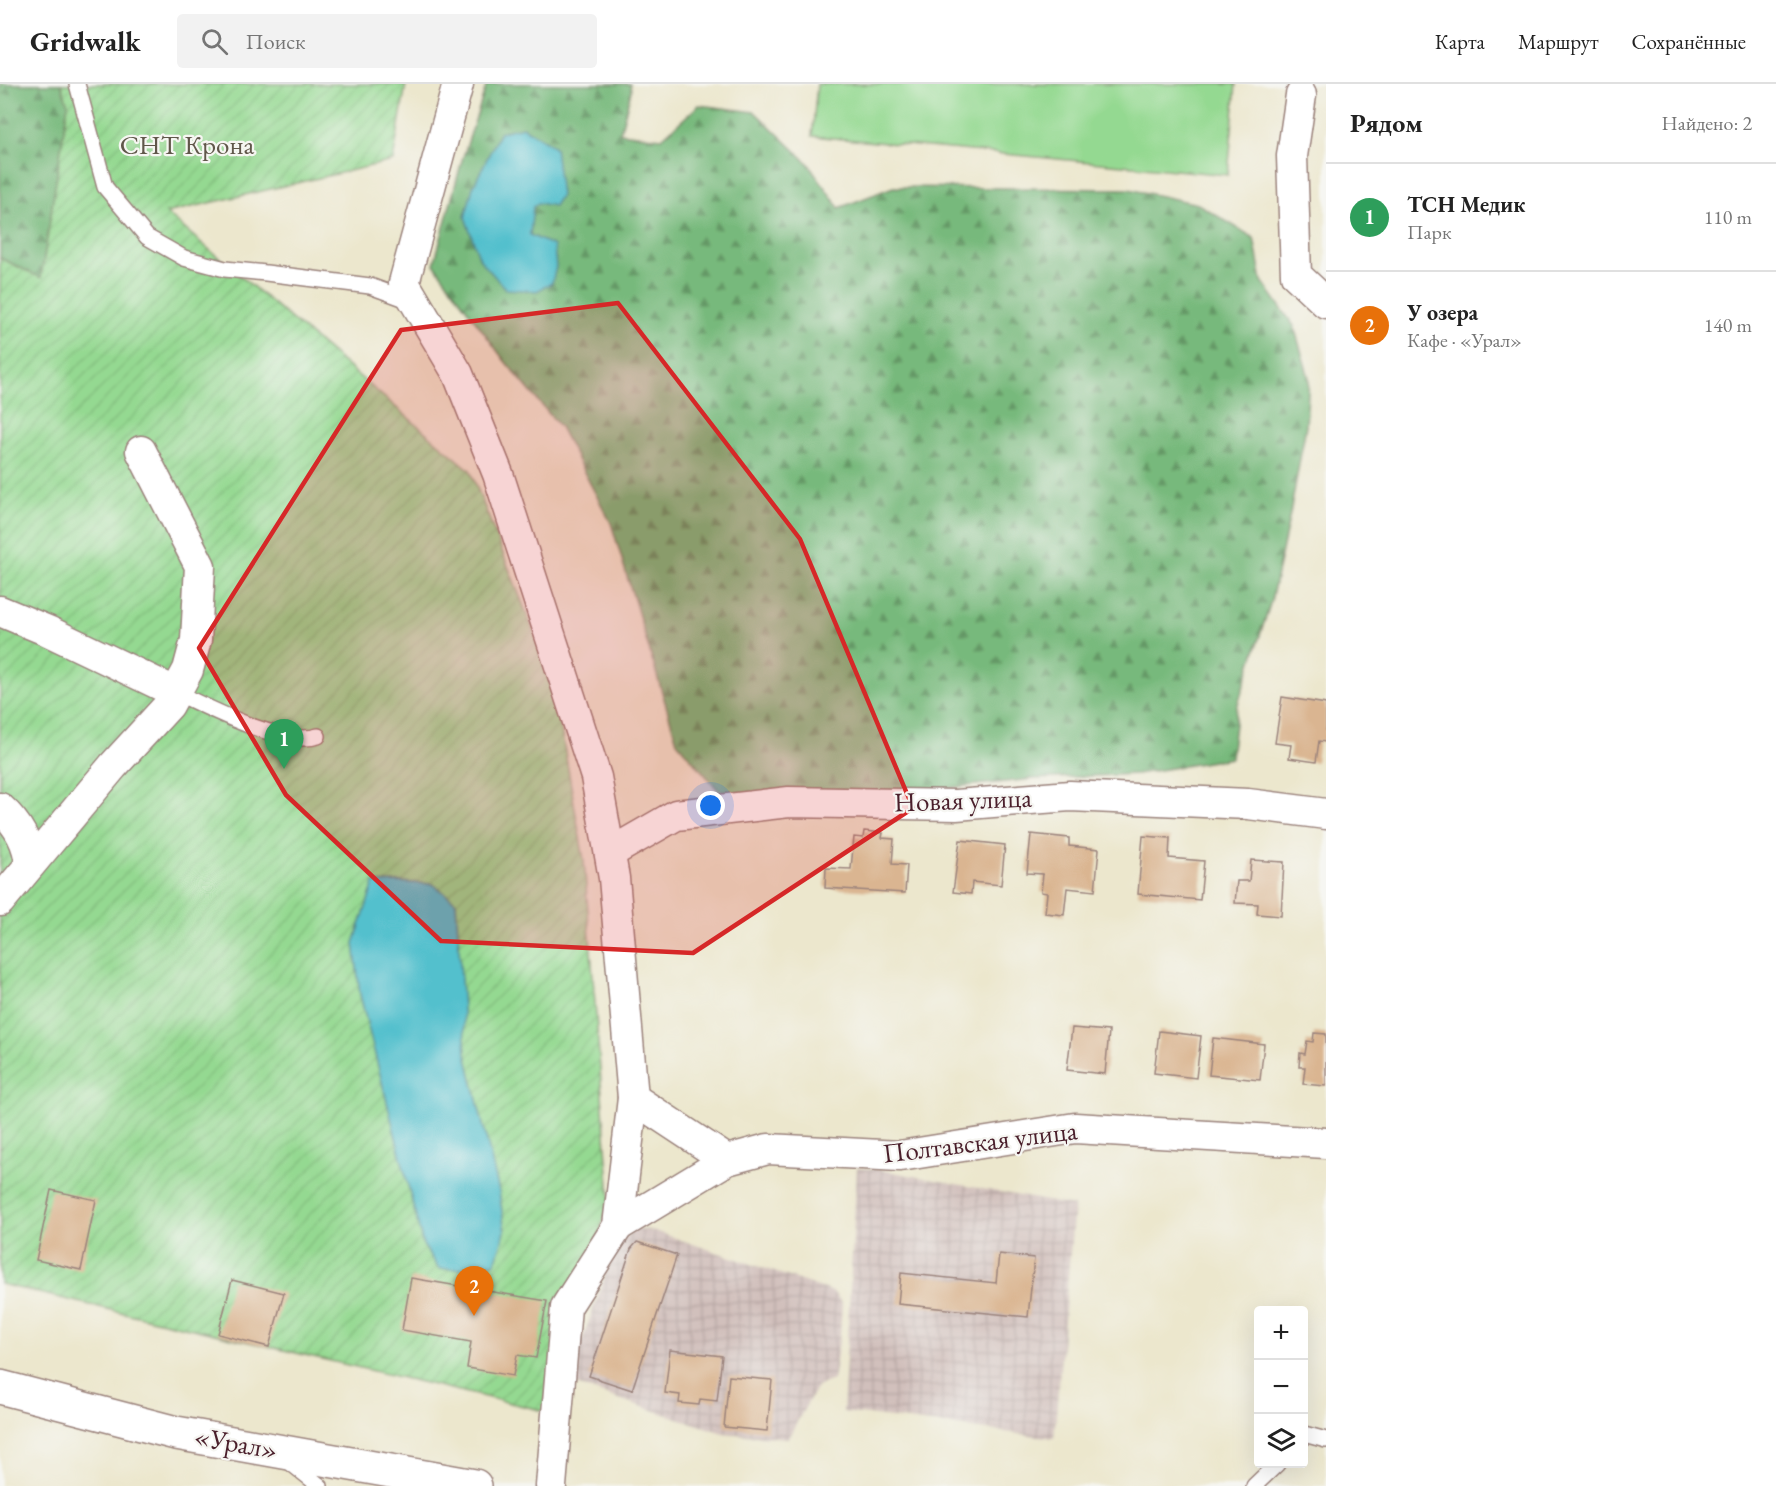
<!DOCTYPE html>
<html lang="ru">
<head>
<meta charset="utf-8">
<style>
	:root { --surface:#fff; --page:#f2f2f2; --text:#222; --muted:#767676; --line:#e0e0e0; --accent:#1f6fb2 }
	body { margin:0; font-family:"EB Garamond",serif; background:var(--page); color:var(--text) }
	.controls { position:absolute; right:18px; bottom:18px; display:grid; overflow:hidden; border-radius:6px; box-shadow:0 6px 24px #0002 }
	.controls button { width:54px; height:54px; display:grid; place-items:center; padding:0; border:0; border-bottom:2px solid var(--line); background:var(--surface); color:var(--text); font:30px sans-serif }
	.you { position:absolute; left:711px; top:722px; width:21px; height:21px; margin:-15px; border:4px solid #fff; border-radius:50%; background:#1a73e8; box-shadow:0 0 0 9px #1a73e833 }
	.badge { display:grid; place-items:center; width:39px; height:39px; border-radius:50%; background:var(--accent); color:#fff; font-size:20px; font-weight:700 }
	.pin { position:absolute; translate:-50% -50px; filter:drop-shadow(0 2px 3px #0008) }
	.pin::after { content:''; position:absolute; top:32px; width:21px; height:18px; background:inherit; clip-path:polygon(0 0,100% 0,50% 100%) }
	.list { margin:0; padding:0; list-style:none }
	h2 { display:flex; justify-content:space-between; align-items:center; height:78px; margin:0; padding:0 24px; font-size:26px }
	h2 small { font-size:20px; font-weight:400; color:var(--muted) }
	.list li { display:grid; grid-template-columns:39px 1fr auto; gap:18px; align-items:center; box-sizing:border-box; height:108px; padding:0 24px; border-top:2px solid var(--line) }
	.list b { display:block; font-size:22px; white-space:nowrap }
	.list p { margin:0; font-size:20px; white-space:nowrap; color:var(--muted) }
	.list em { font-size:20px; font-style:normal; color:var(--muted) }
	.icon { flex:none; width:33px; height:33px; fill:none; stroke:currentColor; stroke-width:2; stroke-linecap:round; stroke-linejoin:round }
	.map { position:relative; flex:none; width:1326px; height:1402px; overflow:hidden }
	header { display:flex; align-items:center; gap:36px; box-sizing:border-box; height:84px; padding:0 30px; background:var(--surface); border-bottom:2px solid var(--line) }
	header strong { font-size:28px }
	nav { display:flex; gap:33px; margin-inline-start:auto; font-size:21px }
	.search { width:420px; height:54px; background:var(--page); display:flex; align-items:center; gap:15px; box-sizing:border-box; padding:0 21px; border-radius:6px; color:var(--muted); font-size:22px }
	main { display:flex }
	aside { flex:1; background:var(--surface) }
	.map>svg:first-child { display:block }
	.industrial { fill:url(#industrial-grid) }
	.grass { fill:#94d991; stroke:#6f7c5e; stroke-width:1.5 }
	.forest { fill:url(#forest-firs); stroke:#606c53; stroke-width:1.5 }
	.garden { fill:url(#garden-furrows); stroke:#6f7c5e; stroke-width:1.5 }
	.water { fill:#53c0cd; stroke:#4e707c; stroke-width:1.5 }
	.building { fill:#dab591 }
	.lines { fill:none; stroke-linecap:round; stroke-linejoin:round }
	.lane-casing { stroke:#9b837c; stroke-width:18 }
	.street-casing { stroke:#9b837c; stroke-width:33 }
	.highway-casing { stroke:#9b837c; stroke-width:36 }
	.lane { stroke:#fff; stroke-width:15 }
	.street { stroke:#fff; stroke-width:30 }
	.highway { stroke:#fff; stroke-width:33 }
	.marked { fill:#d62828; fill-opacity:0.2; stroke:#d62828; stroke-width:4.5; stroke-linejoin:round }
	.labels { text-anchor:middle; stroke-width:4.5; stroke-linejoin:round; paint-order:stroke }
	.park-label { font-size:27px; fill:#60574a; stroke:#f6f6f2 }
	.street-label { font-size:27px; fill:#4a1f2b; stroke:#f6f6f2 }
</style>
</head>
<body>
<header>
<strong>Gridwalk</strong>
<div class="search"><svg class="icon" aria-label="search" viewBox="0 0 24 24"><circle cx="10" cy="10" r="6"/><path d="M15 15l6 6"/></svg>Поиск</div>
<nav><a>Карта</a><a>Маршрут</a><a>Сохранённые</a></nav>
</header>
<main>
<div class="map">
<svg width="1326" height="1402" viewBox="0 0 1326 1402">
	<defs>
		<pattern id="industrial-grid" width="8" height="8" patternUnits="userSpaceOnUse" patternTransform="scale(1.5)"><rect width="8" height="8" fill="#d1c0bc"/><path d="M0 4h8M4 0v8" fill="none" stroke="#b5a5a2"/></pattern>
		<pattern id="forest-firs" width="22" height="20" patternUnits="userSpaceOnUse" patternTransform="scale(1.5)"><rect width="22" height="20" fill="#77b97b"/><path d="M5 1l3.5 6h-7zM16 11l3.5 6h-7z" fill="#649665"/></pattern>
		<pattern id="garden-furrows" width="10" height="10" patternUnits="userSpaceOnUse" patternTransform="scale(1.5)"><rect width="10" height="10" fill="#94d991"/><path d="M-1 1l2-2M0 10L10 0M9 11l2-2" fill="none" stroke="#81ba7d"/></pattern>
	</defs>
	<rect width="100%" height="100%" fill="#f6f6f2"/>
	<filter id="ink" filterUnits="userSpaceOnUse"><feTurbulence type="fractalNoise" baseFrequency=".0167" numOctaves="2"/><feDisplacementMap in="SourceGraphic" scale="12" xChannelSelector="R" yChannelSelector="G"/><feConvolveMatrix kernelMatrix="1 2 1 2 8 2 1 2 1" color-interpolation-filters="sRGB"/></filter>
	<filter id="wash" filterUnits="userSpaceOnUse"><feTurbulence type="fractalNoise" baseFrequency=".008" numOctaves="4" result="noise"/><feDisplacementMap in="SourceGraphic" scale="24" xChannelSelector="R" yChannelSelector="G"/><feGaussianBlur stdDeviation="1.35" result="paint"/><feColorMatrix in="noise" values="0 0 0 0 0 0 0 0 0 0 0 0 0 0 0 0 0 1.4 0 .05"/><feComposite in="paint" operator="in"/></filter>
	<g filter="url(#wash)">
		<rect width="100%" height="100%" fill="#ece7cd"/>
		<g class="industrial">
			<polygon points="857,1084 876,1085 1074,1122 1054,1354 843,1328"/>
			<polygon points="636,1144 655,1147 833,1208 842,1219 840,1250 833,1296 817,1302 788,1354 723,1349 567,1298 617,1159"/>
		</g>
		<polygon class="grass" points="817,0 1236,0 1228,91 812,52"/>
		<g class="forest">
			<polygon points="0,0 61,0 68,20 41,194 0,174"/>
			<polygon points="487,0 630,0 631,7 620,49 662,54 699,21 755,28 808,79 839,124 893,103 1129,105 1198,120 1254,154 1262,197 1294,242 1309,294 1306,342 1290,430 1271,517 1237,623 1231,674 1136,690 1034,695 888,710 766,712 719,707 677,658 611,439 560,343 504,276 434,180 462,76"/>
		</g>
		<polygon class="garden" points="61,0 406,0 393,77 166,129 470,386 552,594 584,776 610,1115 545,1327 0,1200 0,174 41,194 68,20"/>
		<g class="water">
			<polygon points="523,43 555,63 561,111 554,122 538,119 533,123 530,151 554,162 556,183 552,199 537,207 506,205 480,176 465,133 473,103 500,48"/>
			<polygon points="399,798 433,800 456,818 466,970 499,1107 505,1148 495,1179 462,1185 439,1185 423,1161 360,911 354,859 374,799"/>
		</g>
		<g id="blocks">
			<g class="building">
				<polygon points="1282,613 1326,620 1326,658 1319,657 1316,678 1289,674 1291,661 1275,659"/>
				<polygon points="864,747 883,749 882,754 894,755 892,780 907,781 905,809 825,804 826,784 851,785 854,753 863,754"/>
				<polygon points="1031,750 1069,754 1069,762 1099,765 1095,807 1067,804 1064,831 1045,829 1047,809 1041,808 1043,790 1027,789"/>
				<polygon points="1143,752 1170,754 1169,774 1204,777 1200,816 1138,810"/>
				<polygon points="960,756 1005,761 1001,801 972,798 971,810 953,808"/>
				<polygon points="1251,776 1284,778 1281,832 1257,830 1258,820 1235,819 1237,797 1249,797"/>
				<polygon points="1072,944 1109,947 1105,990 1067,986"/>
				<polygon points="1159,947 1201,952 1196,994 1154,989"/>
				<polygon points="1314,949 1326,950 1326,1002 1303,1000 1305,983 1299,983 1300,969 1305,970 1307,957 1313,958"/>
				<polygon points="1213,954 1264,960 1260,996 1209,991"/>
				<polygon points="51,1106 96,1116 81,1186 36,1176"/>
				<polygon points="637,1158 677,1171 632,1306 589,1292 631,1165"/>
				<polygon points="999,1170 1034,1174 1028,1233 898,1220 901,1189 996,1199"/>
				<polygon points="411,1194 547,1217 536,1274 517,1271 513,1292 467,1284 471,1258 402,1246"/>
				<polygon points="232,1196 284,1209 269,1263 218,1250"/>
				<polygon points="670,1266 722,1272 717,1317 700,1315 699,1321 679,1319 680,1311 665,1309"/>
				<polygon points="729,1292 772,1296 767,1347 724,1343"/>
			</g>
		</g>
	</g>
	<g filter="url(#ink)">
		<use href="#blocks" fill-opacity="0" stroke="#9b837c" stroke-width="1.5"/>
		<g class="lines">
			<g class="lane-casing">
				<g id="lane">
					<polyline points="77,0 105,103 147,153 184,174 225,185 266,189 370,202 411,217"/>
					<path d="M175,608C209,624 283,663 318,652"/>
					<polyline points="1304,1350 1326,1356"/>
					<polyline points="287,1376 320,1402"/>
					<polyline points="1254,1402 1277,1380"/>
				</g>
			</g>
			<g class="street-casing">
				<g id="street">
					<polyline points="458,0 404,199 458,290 498,390 596,693 614,794 633,1014 618,1142 566,1223 551,1402"/>
					<polyline points="1301,11 1292,72 1296,191 1326,219"/>
					<polyline points="0,527 48,547 175,608"/>
					<path d="M0,724C17,739 28,757 30,780"/>
					<polyline points="610,769 676,731 789,718 956,721 1070,712 1248,720 1326,730"/>
					<polyline points="0,817 113,682 169,621 188,586 196,556 200,482 141,367"/>
					<polyline points="633,1014 727,1076"/>
					<polyline points="618,1142 727,1076 768,1065 900,1072 1075,1044 1326,1059"/>
				</g>
			</g>
			<g class="highway-casing">
				<polyline id="highway" points="0,1303 176,1349 475,1402"/>
			</g>
			<use href="#lane" class="lane"/>
			<use href="#street" class="street"/>
			<use href="#highway" class="highway"/>
		</g>
	</g>
	<path class="marked" d="M618,219L800,455L913,724L693,869L441,857L286,711L199,564L401,246Z"/>
	<g class="labels">
		<g class="park-label">
			<text x="187" y="70">СНТ Крона</text>
		</g>
		<g class="street-label">
			<text transform="translate(963 716) rotate(-2)" y="9">Новая улица</text>
			<text transform="translate(980 1058) rotate(-7)" y="9">Полтавская улица</text>
			<text transform="translate(236 1359) rotate(10)" y="9">«Урал»</text>
		</g>
	</g>
</svg>
<div class="controls">
<button>+</button>
<button>−</button>
<button><svg class="icon" aria-label="layers" viewBox="0 0 24 24"><path d="M12 4l9 5-9 5-9-5zM3 14l9 5 9-5"/></svg></button>
</div>
<div class="you"></div>
<div class="pin badge" style="left:284px;top:685px;background:#2e9e5b">1</div>
<div class="pin badge" style="left:474px;top:1232px;background:#e8710a">2</div>
</div>
<aside>
<h2>Рядом<small>Найдено: 2</small></h2>
<ul class="list">
<li><span class="badge" style="background:#2e9e5b">1</span><div><b>ТСН Медик</b><p>Парк</p></div><em>110 m</em></li>
<li><span class="badge" style="background:#e8710a">2</span><div><b>У озера</b><p>Кафе · «Урал»</p></div><em>140 m</em></li>
</ul>
</aside>
</main>
</body>
</html>
